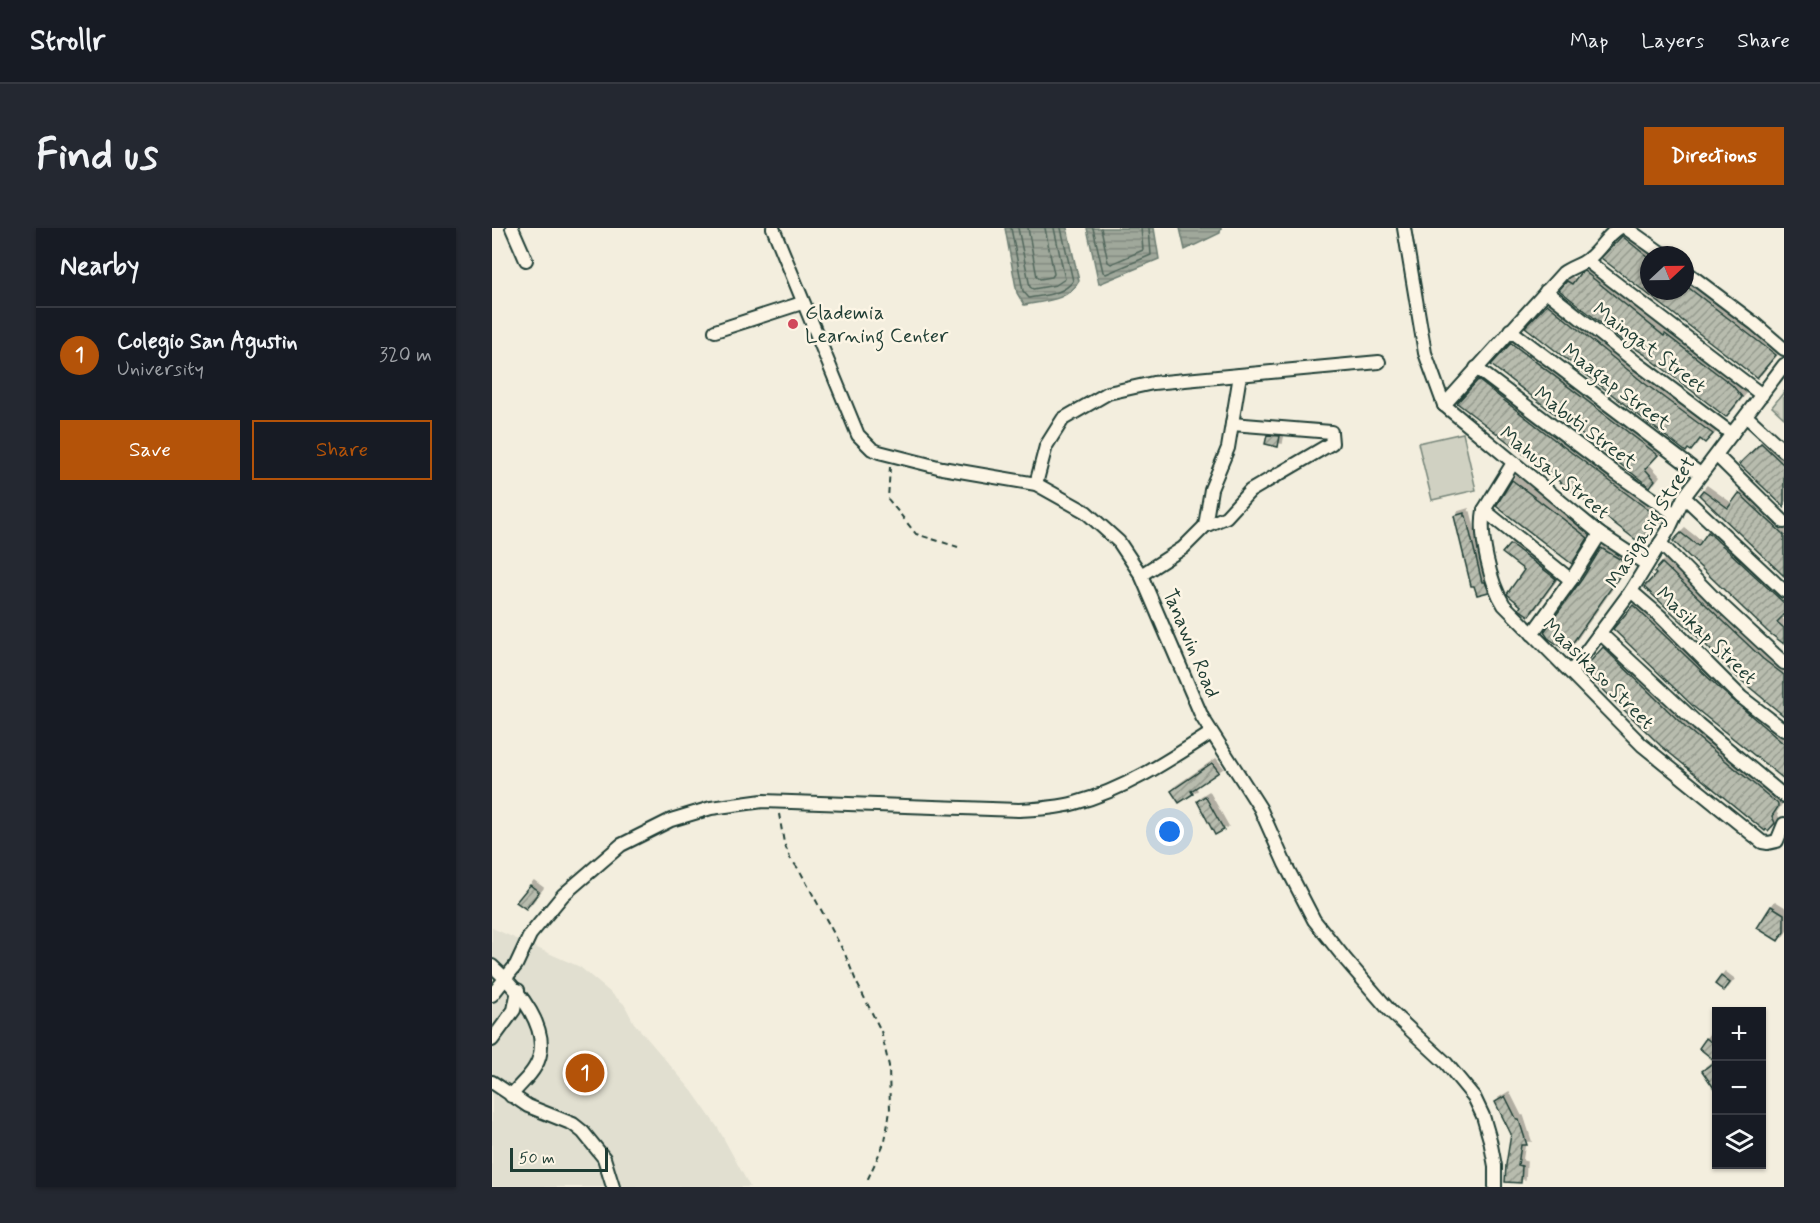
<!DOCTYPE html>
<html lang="en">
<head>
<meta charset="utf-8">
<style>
	:root { --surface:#171b24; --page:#242831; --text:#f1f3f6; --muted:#9ea1a6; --line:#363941; --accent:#b45309 }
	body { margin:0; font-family:Mynerve,sans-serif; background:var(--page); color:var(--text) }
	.controls { position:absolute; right:18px; bottom:18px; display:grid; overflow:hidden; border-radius:0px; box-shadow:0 2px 4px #0004 }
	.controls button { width:54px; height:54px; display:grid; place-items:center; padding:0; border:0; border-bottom:2px solid var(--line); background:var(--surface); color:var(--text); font:30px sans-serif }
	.compass { position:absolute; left:1148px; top:18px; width:54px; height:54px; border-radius:50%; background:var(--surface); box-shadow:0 2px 4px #0004; rotate:68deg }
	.scale { position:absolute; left:18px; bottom:15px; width:98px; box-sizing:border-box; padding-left:6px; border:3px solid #1f3d34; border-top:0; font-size:16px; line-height:21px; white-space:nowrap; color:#1f3d34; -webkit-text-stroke:4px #fcf5e5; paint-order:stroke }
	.you { position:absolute; left:678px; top:604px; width:21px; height:21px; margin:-15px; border:4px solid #fff; border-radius:50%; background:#1a73e8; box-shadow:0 0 0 9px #1a73e833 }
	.badge { display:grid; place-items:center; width:39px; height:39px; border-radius:50%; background:var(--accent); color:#fff; font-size:20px; font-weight:700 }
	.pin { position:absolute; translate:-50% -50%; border:3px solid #fff; box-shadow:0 2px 6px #0006 }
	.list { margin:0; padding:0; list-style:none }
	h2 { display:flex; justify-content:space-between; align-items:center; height:78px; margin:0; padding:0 24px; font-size:26px }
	h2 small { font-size:20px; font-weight:400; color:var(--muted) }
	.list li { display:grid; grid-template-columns:39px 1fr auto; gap:18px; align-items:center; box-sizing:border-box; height:96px; padding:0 24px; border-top:2px solid var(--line) }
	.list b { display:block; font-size:22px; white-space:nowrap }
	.list p { margin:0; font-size:20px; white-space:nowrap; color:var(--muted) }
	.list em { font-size:20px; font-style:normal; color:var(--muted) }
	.actions { display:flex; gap:12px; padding:18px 24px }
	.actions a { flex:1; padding:14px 0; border:2px solid var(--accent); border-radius:0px; text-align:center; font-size:21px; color:var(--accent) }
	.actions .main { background:var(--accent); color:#fff }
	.icon { flex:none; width:33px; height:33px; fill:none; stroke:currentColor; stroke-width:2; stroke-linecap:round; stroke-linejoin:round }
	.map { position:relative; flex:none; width:1292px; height:959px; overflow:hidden; border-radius:0px }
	header { display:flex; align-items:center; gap:36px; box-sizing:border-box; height:84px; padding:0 30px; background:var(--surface); border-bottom:2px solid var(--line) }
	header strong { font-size:28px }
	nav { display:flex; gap:33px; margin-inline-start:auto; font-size:21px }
	.intro { display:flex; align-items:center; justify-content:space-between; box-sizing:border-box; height:144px; padding:0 36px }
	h1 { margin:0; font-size:42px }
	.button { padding:15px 27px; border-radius:0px; background:var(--accent); color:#fff; font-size:21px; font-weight:700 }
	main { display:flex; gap:36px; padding:0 36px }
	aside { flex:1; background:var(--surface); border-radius:0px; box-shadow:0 2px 4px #0004 }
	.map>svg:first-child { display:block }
	.built { fill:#e1dfd0 }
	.forest { fill:url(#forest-crowns); stroke:#78877b; stroke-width:1.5 }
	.garden { fill:#d0d1c2; stroke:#78877b; stroke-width:1.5 }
	.water { fill:url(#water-rules); stroke:#6c7d72; stroke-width:1.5 }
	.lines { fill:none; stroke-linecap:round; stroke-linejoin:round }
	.shore { stroke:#53685d; stroke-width:1.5 }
	.building { fill:url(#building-hatch); stroke:#1f3d34; stroke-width:1.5; filter:url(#shadow) }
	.minor-casing { stroke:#1f3d34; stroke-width:16 }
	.path { stroke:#1f3d34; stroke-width:2; stroke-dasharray:6 4.5; stroke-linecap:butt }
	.minor { stroke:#fcf5e5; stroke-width:12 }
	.poi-dot { fill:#d1495b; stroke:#fcf5e5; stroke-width:2 }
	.labels { text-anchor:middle; stroke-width:5; stroke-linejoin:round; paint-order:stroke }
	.poi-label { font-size:20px; fill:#1f3d34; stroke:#fcf5e5; text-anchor:start }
	.street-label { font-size:20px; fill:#1f3d34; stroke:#fcf5e5 }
</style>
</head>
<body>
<header>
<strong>Strollr</strong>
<nav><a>Map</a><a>Layers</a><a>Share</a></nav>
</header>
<div class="intro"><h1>Find us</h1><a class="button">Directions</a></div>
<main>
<aside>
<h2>Nearby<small></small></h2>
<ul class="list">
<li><span class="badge">1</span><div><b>Colegio San Agustin</b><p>University</p></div><em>320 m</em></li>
</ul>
<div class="actions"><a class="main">Save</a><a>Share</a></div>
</aside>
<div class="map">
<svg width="1292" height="959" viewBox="0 0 1292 959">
	<defs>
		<pattern id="forest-crowns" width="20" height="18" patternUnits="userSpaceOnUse" patternTransform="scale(1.5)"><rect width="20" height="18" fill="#d0d1c2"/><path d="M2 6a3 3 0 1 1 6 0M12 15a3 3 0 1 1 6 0" fill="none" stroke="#b2b4a7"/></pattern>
		<pattern id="water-rules" width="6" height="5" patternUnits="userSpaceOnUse" patternTransform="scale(1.5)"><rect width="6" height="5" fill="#a0a89b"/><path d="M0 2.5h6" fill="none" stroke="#828a7f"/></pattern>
		<pattern id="building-hatch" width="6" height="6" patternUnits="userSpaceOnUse" patternTransform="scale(1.5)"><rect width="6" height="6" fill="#b8bcae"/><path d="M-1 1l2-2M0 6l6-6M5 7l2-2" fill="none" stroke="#959a8e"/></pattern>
		<filter id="shadow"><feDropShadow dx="4" dy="-4" stdDeviation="0" flood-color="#0004"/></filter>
	</defs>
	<rect width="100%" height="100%" fill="#f3eede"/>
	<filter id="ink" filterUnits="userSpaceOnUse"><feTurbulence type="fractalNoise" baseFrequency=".0167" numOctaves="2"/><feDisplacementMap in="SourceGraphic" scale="12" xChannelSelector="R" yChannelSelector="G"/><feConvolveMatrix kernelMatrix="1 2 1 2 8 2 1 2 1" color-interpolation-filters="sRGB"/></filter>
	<g filter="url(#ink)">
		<polygon class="built" points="0,700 88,739 132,776 142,795 200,863 226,900 258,959 0,959"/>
		<polygon class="forest" points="1292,164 1292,190 1280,179"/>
		<polygon class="garden" points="971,205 984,262 940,272 926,215"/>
		<g class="water">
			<path d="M513,0H575L587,53C576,73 553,73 532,77L525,65Z"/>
			<polygon points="595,0 662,0 667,31 607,56"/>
			<polygon points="688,0 729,0 728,5 693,22"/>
		</g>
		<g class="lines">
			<g class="shore">
				<path d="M519,0L531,63L537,70C552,67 571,67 581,53L569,0"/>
				<polyline points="526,0 538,59 541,61 564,57 573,51 562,0"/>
				<polyline points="536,0 545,49 548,51 560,49 562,46 553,0"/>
				<polyline points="601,0 611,44 614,46 659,27 657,0"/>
				<polyline points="609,0 616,34 619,36 651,22 649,0"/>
			</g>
		</g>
		<g class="building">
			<polygon points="1130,8 1157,30 1157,63 1193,63 1193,57 1284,127 1265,150 1109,30"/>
			<polygon points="1092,43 1172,108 1173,106 1240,157 1250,169 1234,189 1152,126 1129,111 1067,62 1075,53 1080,56 1088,45"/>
			<polygon points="1055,76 1152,155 1221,206 1213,215 1208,211 1199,223 1196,221 1194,224 1033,99"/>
			<polygon points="1019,115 1166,227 1153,241 1163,252 1158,259 999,137"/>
			<polygon points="986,152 1064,213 1170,292 1152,313 1147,308 1144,312 965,175"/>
			<polygon points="775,207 788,208 786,219 773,216"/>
			<polygon points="1269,215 1292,237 1292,279 1247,236"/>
			<polygon points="1020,252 1096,310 1080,336 1004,278"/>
			<polygon points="1211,262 1236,280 1247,265 1292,307 1292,348 1207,267"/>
			<polygon points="972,285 972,288 974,288 990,354 993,354 997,364 985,367 982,358 979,358 962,288"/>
			<polygon points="1216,304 1292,375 1292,387 1285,394 1292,400 1292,416 1276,404 1181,313 1189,305 1206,318"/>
			<polygon points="1017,317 1020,317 1064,351 1037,388 1027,381 1029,378 1015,366 1032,342 1010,325"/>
			<polygon points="1109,320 1136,336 1075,423 1056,410 1052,404 1090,351"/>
			<polygon points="1170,335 1271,431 1292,447 1292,488 1244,448 1202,405 1152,359 1164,346 1162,344"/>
			<polygon points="1141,377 1227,460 1292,516 1292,551 1203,480 1121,401"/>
			<polygon points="1111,419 1193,499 1286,576 1286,579 1280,588 1283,595 1276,603 1274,601 1273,603 1169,518 1091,442"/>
			<polygon points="720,535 727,544 699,563 701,566 687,575 679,563"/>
			<polygon points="713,568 732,602 723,607 705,573"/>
			<polygon points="38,657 47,664 34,681 24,674"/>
			<polygon points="1279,678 1292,686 1292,704 1286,713 1265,700"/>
			<polygon points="1229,748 1238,755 1232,763 1223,756"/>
			<polygon points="1214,810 1224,818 1224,863 1210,843 1223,833 1207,820"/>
			<polygon points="1013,868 1025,892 1027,892 1035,917 1029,917 1026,937 1030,938 1029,955 1013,954 1014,937 1019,906 1003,874"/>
		</g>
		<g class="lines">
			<g class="minor-casing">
				<g id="minor">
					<polyline points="20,0 34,32"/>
					<polyline points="281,0 366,207 380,221 387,224 450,240 544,256 594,284 627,314 649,347 710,489 768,580 793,636 822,692 854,732 898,783 954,835 982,869 991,888 998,912 1003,938 1003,959"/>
					<polyline points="912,0 933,125 952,177"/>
					<polyline points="1134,0 1172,27"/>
					<polyline points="1095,33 1270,167"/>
					<polyline points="1193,43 1263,96 1292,121"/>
					<polyline points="1054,63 1145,135 1240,206"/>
					<polyline points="1018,102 1208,246"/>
					<polyline points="223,103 310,75"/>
					<polyline points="984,140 1122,244 1183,286"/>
					<polyline points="952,177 1108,306 1154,336"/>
					<path d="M952,177L1071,45C1079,39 1089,37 1096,31C1108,22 1115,7 1127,0"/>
					<polyline points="1254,188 1292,223"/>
					<polyline points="1225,228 1292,294"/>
					<path d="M1021,235L992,282C987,308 998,355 1012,377L1150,517L1270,614L1276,615L1285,613L1292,596"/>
					<polyline points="544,256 554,218 571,191 616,165 661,155 887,134"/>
					<polyline points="1192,269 1292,363"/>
					<polyline points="992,282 1079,352"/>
					<polyline points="713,298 719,261 736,220 748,147"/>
					<polyline points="1168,315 1222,370 1292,435"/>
					<polyline points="649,347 691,320 713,298 734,289 758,263 840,215 839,204 740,196"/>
					<polyline points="1139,363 1168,388 1249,469 1292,502"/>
					<polyline points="1108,405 1206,496 1292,568"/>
					<polyline points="1040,406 1079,352 1108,306"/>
					<polyline points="1079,444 1139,363 1177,301 1192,269 1292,137"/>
					<path d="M0,738C24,759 64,804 43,839C37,850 26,858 19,868"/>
					<path d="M0,767L24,737L38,707L71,667L129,617L179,592L219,580L271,573L527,582C546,581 565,580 583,575C632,562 676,533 719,505"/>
					<polyline points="0,812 22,782 26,762"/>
					<polyline points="0,854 36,878 81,896 91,904 112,930 121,959"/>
				</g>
			</g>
			<g class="path">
				<polyline points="398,239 396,271 424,306 466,319"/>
				<polyline points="287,586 292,615 298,630 308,643 353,726 364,753 389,803 397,838 398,883 393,913 374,955"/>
			</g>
			<use href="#minor" class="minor"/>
		</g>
	</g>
	<circle class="poi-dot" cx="301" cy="96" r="6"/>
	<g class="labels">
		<g class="poi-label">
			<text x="313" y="91">Glademia<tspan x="313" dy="23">Learning Center</tspan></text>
		</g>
		<g class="street-label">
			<text transform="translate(1158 119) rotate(37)" y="7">Maingat Street</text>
			<text transform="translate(1125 158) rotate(37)" y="7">Maagap Street</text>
			<text transform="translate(1094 199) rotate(37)" y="7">Mabuti Street</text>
			<text transform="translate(1063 244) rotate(39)" y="7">Mahusay Street</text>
			<text transform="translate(1158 294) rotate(-58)" y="7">Masigasig Street</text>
			<text transform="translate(1215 407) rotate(44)" y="7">Masikap Street</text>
			<text transform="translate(700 415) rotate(67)" y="7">Tanawin Road</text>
			<text transform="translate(1107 445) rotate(45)" y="7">Maasikaso Street</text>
		</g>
	</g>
</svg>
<div class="controls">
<button>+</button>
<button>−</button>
<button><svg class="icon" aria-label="layers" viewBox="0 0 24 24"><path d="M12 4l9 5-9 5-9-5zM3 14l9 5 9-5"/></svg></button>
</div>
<svg class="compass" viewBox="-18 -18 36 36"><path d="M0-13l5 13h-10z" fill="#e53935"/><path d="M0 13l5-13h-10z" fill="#9ea1a6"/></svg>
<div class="scale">50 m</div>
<div class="you"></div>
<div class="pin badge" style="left:93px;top:845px">1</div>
</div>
</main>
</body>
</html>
